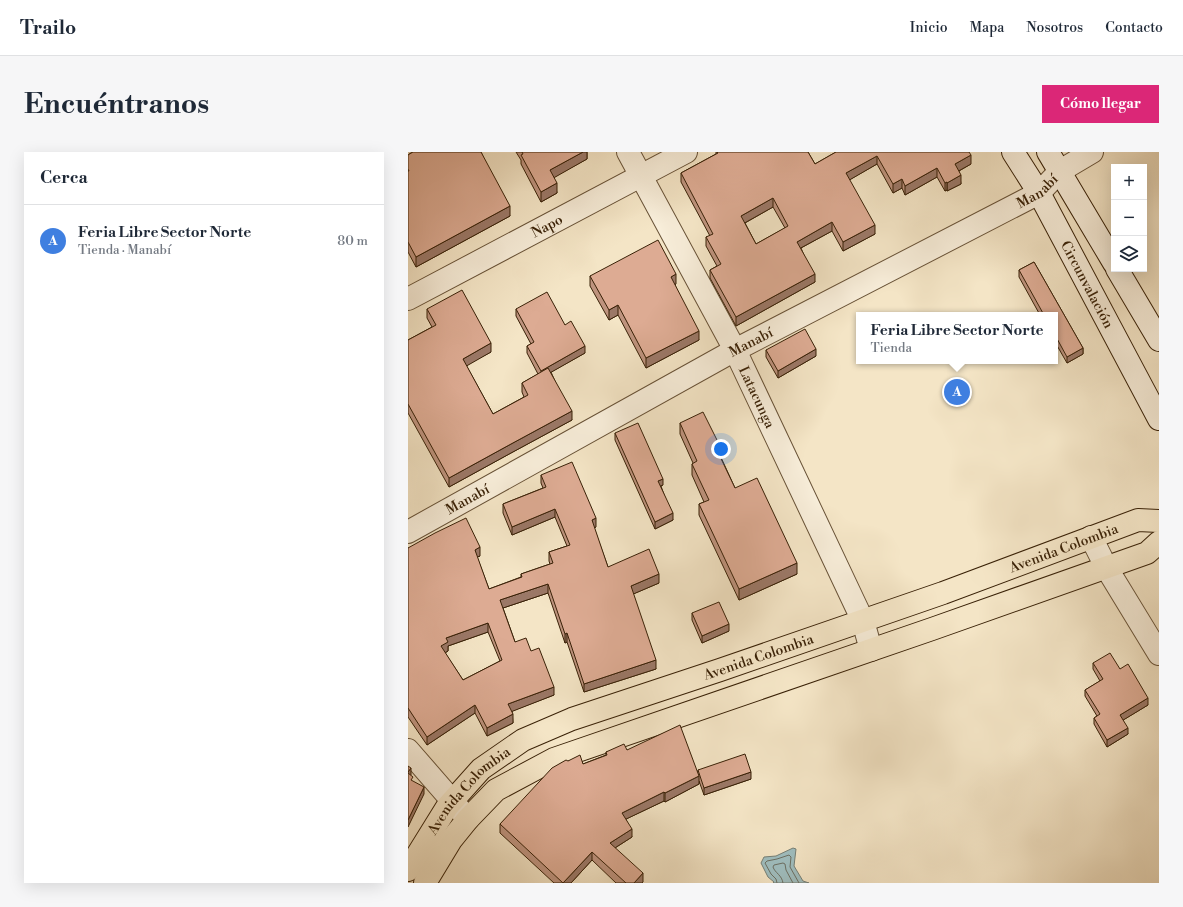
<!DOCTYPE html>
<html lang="es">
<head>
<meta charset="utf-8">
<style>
	:root { --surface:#fff; --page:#f6f6f7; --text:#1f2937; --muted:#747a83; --line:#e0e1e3; --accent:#db2777 }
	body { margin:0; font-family:"Libre Bodoni",serif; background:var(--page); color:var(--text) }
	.controls { position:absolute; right:12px; top:12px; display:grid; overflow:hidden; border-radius:0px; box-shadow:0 4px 16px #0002 }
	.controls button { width:36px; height:36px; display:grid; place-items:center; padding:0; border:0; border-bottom:1px solid var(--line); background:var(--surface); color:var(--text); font:20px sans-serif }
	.you { position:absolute; left:313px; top:297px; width:14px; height:14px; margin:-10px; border:3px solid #fff; border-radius:50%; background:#1a73e8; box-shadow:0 0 0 6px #1a73e833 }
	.badge { display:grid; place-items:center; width:26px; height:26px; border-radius:50%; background:var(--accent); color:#fff; font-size:13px; font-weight:700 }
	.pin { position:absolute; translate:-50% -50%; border:2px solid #fff; box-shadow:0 1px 4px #0006 }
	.popup { position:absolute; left:448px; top:160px; width:202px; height:52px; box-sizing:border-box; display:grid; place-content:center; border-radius:0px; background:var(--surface); filter:drop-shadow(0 1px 3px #0005); font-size:13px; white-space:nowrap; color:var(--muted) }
	.popup b { font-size:15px; color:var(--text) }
	.popup::after { content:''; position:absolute; left:50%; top:100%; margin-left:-8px; border:8px solid transparent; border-top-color:var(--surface) }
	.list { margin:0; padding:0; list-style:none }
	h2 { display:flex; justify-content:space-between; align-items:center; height:52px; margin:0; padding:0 16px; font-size:17px }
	h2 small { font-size:13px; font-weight:400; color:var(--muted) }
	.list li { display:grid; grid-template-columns:26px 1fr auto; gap:12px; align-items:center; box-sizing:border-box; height:72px; padding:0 16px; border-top:1px solid var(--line) }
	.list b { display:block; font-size:15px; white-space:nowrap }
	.list p { margin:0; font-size:13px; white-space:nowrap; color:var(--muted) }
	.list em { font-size:13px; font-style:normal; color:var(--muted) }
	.icon { flex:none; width:22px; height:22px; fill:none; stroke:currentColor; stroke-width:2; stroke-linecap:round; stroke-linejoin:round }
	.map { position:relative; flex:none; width:751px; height:731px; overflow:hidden; border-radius:0px }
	header { display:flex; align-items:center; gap:24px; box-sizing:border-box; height:56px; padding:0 20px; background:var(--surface); border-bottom:1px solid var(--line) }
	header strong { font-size:19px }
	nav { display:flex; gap:22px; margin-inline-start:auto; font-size:14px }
	.intro { display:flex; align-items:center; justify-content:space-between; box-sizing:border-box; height:96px; padding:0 24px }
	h1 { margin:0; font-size:28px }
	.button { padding:10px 18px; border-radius:0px; background:var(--accent); color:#fff; font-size:14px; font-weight:700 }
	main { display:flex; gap:24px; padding:0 24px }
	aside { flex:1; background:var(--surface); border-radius:0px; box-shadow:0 4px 16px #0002 }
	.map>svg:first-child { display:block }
	.water { fill:#9fbdbe; stroke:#767f75 }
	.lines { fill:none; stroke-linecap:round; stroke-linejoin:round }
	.shore { stroke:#6c6f62; stroke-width:1 }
	.street-casing { stroke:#685237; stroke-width:24 }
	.secondary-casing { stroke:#392107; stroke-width:24 }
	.primary-casing { stroke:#392107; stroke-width:24 }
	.street { stroke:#f8eeda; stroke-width:22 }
	.secondary { stroke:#f8eeda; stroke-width:22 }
	.primary { stroke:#f4e5c6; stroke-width:22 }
	.wall { fill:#be937e; stroke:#392107; fill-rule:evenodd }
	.shaded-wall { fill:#9b7867; stroke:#392107 }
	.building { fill:#ddab93; stroke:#392107; fill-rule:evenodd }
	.labels { text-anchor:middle; stroke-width:3.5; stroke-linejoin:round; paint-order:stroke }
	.street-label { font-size:14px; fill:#392107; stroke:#f8eeda }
</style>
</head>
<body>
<header>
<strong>Trailo</strong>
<nav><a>Inicio</a><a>Mapa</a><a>Nosotros</a><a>Contacto</a></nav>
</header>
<div class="intro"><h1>Encuéntranos</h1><a class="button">Cómo llegar</a></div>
<main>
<aside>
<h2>Cerca<small></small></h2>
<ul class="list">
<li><span class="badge" style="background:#3f7fe0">A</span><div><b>Feria Libre Sector Norte</b><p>Tienda · Manabí</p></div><em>80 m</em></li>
</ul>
</aside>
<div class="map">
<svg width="751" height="731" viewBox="0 0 751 731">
	<rect width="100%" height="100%" fill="#f4e5c6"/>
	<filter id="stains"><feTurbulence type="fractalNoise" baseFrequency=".005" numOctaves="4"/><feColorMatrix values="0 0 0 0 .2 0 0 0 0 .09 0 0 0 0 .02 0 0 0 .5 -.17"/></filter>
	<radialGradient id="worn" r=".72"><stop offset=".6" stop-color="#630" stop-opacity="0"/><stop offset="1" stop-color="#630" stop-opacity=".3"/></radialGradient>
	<polygon class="water" points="385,696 388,697 386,714 395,729 401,731 365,731 366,730 360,725 353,711 356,705 368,704"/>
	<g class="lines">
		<g class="shore">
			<polyline points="369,731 368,727 363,722 357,711 359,709 369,707 381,703 383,705 382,715 391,731"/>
			<path d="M375,731C374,723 367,721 365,715L366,713L375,711L377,712L378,718L385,731"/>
		</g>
		<g class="street-casing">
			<g id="street">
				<path id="s1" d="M220,0L327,198L455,469L463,498"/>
				<path id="s2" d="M0,147L278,0"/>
				<path id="s3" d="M0,380L327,198L631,41L652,19L684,0"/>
				<polyline points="683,385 698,415 751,502"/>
				<polyline points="0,598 60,667"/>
			</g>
		</g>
		<g class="secondary-casing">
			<g id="secondary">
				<path id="s4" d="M605,0L631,41L751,267"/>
				<polyline points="640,0 706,111"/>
				<polyline points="709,117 751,188"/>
			</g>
		</g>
		<g class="primary-casing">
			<g id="primary">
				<path id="s5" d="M0,718L39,655L73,617L115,588L164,567L312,518L535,441L730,368L751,369"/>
				<polyline points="17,731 43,688 60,667 88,638 146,607 524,477 739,401 751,390"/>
			</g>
		</g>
		<use href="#street" class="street"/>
		<use href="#secondary" class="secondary"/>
		<use href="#primary" class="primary"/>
	</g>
	<g class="wall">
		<polygon points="4,0 73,0 102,64 8,115 0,100 0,3"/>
		<polygon points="108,0 179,0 179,7 146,25 149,41 133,50 113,12 113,8"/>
		<path d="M308,0H400L407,12L428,0L563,12L551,19L553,32L539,39V38L537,39L529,25L497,43L494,36L485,41L469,12L441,28L467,82L435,99L424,79L393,96L407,130L328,174L302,126V118L309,114L298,94V85L302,84L273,30V21L308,2ZM365,55L377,76L348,92L337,71Z"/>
		<polygon points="626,110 675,196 675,202 659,211 647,190 647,163 632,163 611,125 611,118"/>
		<polygon points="182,124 268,132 267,133 291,188 238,216 210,163 201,168 182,134"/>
		<polygon points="19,157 83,200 58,213 85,262 116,245 114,240 114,231 130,222 119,201 119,194 123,192 108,164 108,157 157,173 177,201 143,220 164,268 103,301 41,335 0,261 0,188 24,175 19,166"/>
		<polygon points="358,198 408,204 370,226 358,205"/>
		<polygon points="272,271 311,301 327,336 389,422 331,448 291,363 291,352 296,350 284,323 284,312 285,311 272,282"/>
		<polygon points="207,281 255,333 253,334 265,368 247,377 207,288"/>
		<path d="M133,323L188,375L186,376L200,415L251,431L225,442L248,517L176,540L159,490L157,491L140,441L95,456L107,490L123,499L146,543L104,559L105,571L79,584L67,561L19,593L0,565V396L72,404L69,405L81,437L113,425V422L142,412L141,409V400L159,394L147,365L104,383L95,361V352L135,336L133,331ZM80,480L92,509L55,528L37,501L40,499V494Z"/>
		<polygon points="284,461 321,479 294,491 284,468"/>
		<polygon points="685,511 712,517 740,553 715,568 720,582 699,595 686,572 686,566 689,564 677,544 677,538 692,529 685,517"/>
		<polygon points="219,598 290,620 290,618 343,627 296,643 291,629 291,632 257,650 256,649 218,667 224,685 207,696 235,730 234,731 208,731 184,708 163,731 146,731 92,681 92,672 160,609 175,612 198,603 198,600"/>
	</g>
	<g class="shaded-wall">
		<polygon points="175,0 179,0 179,7 142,28 142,18"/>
		<polygon points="563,3 563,12 547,21 547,12"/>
		<polygon points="469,4 469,12 438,30 438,21"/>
		<polygon points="529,16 529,25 497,43 497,34"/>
		<polygon points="553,23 553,32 539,39 539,31"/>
		<polygon points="494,27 494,36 485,41 485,32"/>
		<polygon points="539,30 539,38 537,39 537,31"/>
		<polygon points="149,31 149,41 133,50 133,40"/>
		<polygon points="365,46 365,55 333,73 333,64"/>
		<polygon points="102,54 102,64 8,115 8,105"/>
		<polygon points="424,70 424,79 389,98 389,90"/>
		<polygon points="467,73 467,82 435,99 435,90"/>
		<polygon points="268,122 268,132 263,135 263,125"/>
		<polygon points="407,122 407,130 328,174 328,165"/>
		<polygon points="210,153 210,163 201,168 201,158"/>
		<polygon points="291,179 291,188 238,216 238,206"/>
		<polygon points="83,191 83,200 55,216 55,207"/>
		<polygon points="177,194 177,201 133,226 133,219"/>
		<polygon points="675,196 675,202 659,211 659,205"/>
		<polygon points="408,197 408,204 370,226 370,219"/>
		<polygon points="164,259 164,268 103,301 41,335 41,326 103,292"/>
		<polygon points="311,292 311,303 307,294"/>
		<polygon points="255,327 255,333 250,335 250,329"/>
		<polygon points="147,357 147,365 104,383 104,375"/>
		<polygon points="265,361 265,368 247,377 247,370"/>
		<polygon points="188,366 188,375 184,377 184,368"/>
		<polygon points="72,395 72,404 67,406 67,398"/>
		<polygon points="389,411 389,422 331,448 331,437"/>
		<polygon points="251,422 251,431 223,443 223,434"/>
		<polygon points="140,432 140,441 92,457 92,448"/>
		<polygon points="80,471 80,480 40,494 40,499 33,503 33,494 38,486"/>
		<polygon points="321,472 321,479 294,491 294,484"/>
		<polygon points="159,481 159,490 157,491 157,482"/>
		<polygon points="248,508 248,517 176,540 176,532"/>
		<polygon points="146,535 146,543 100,561 100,552"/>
		<polygon points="740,546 740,553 712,570 712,563"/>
		<polygon points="67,553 67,561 19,593 19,585"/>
		<polygon points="105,562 105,571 79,584 79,576"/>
		<polygon points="720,576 720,582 699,595 699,588"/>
		<polygon points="3,616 3,623 0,627 0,620"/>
		<polygon points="343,620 343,627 296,643 296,636"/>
		<polygon points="291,624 291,632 257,650 257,641"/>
		<polygon points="16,635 16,642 0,675 0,668"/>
		<polygon points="256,640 256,649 214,669 214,661"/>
		<polygon points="224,677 224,685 202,699 202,691"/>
		<polygon points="184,700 184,708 163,731 155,731"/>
		<polygon points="235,721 235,730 234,731 226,731"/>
	</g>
	<g class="building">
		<polygon points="5,0 73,0 102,54 8,105 0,90 0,19 1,19 0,17 0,3"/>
		<polygon points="114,0 175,0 142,18 149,31 133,40 113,3 115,2"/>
		<path d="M309,0H400L407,12L428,0H561L563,3L547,12L553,23L539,31V30L537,31L529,16L497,34L494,27L485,32L469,4L438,21L467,73L435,90L424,70L389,90L407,122L328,165L302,118L313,112L298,85L305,82L273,21L310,1ZM365,46L380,74L348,92L333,64Z"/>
		<polygon points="250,88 268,122 263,125 291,179 238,206 210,153 201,158 182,124"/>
		<polygon points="626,110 675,196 659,205 647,183 647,163 636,163 611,118"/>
		<polygon points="54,138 83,191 55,207 85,262 120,243 114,231 140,216 164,259 103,292 41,326 0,252 0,188 28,173 19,157"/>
		<polygon points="139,140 157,173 163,169 177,194 133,219 119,194 126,190 108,157"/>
		<polygon points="397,177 408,197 370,219 358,198"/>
		<polygon points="295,260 311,292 307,294 327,336 349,326 389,411 331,437 291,352 301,348 284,312 289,309 272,271"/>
		<polygon points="230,271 255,327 250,329 265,361 247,370 207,281"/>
		<path d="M164,310L188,366L184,368L200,415L241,397L251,422L223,434L248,508L176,532L159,481L157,482L140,432L92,448L107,490L118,486L123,499L131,496L146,535L100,552L105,562L79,576L67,553L19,585L0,556V396L27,381L58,366L72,395L67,398L81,437L114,425L113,422L145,411L141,400L162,393L147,357L104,375L95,352L138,335L133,323ZM80,471L94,508L55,528L33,494L40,490L38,486Z"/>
		<polygon points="311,450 321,472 294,484 284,461"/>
		<polygon points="702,501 712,517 720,512 740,546 712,563 720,576 699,588 686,566 692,562 677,538 695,527 685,511"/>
		<polygon points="272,573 291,624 257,641 256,640 214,661 224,677 202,691 235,721 226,731 218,731 184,700 155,731 92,672 144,616 158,608 160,609 172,603 175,612 199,603 198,600 216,592 219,598"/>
		<polygon points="337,602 343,620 296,636 290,618"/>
		<polygon points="0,614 3,616 0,620"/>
		<polygon points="0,621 5,625 3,628 16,635 0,668"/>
	</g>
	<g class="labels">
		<g class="street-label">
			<text dy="5" stroke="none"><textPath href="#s3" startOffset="716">Manabí</textPath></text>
			<text dy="5" stroke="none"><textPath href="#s2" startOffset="157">Napo</textPath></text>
			<text dy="5" stroke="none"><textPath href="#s4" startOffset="152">Circunvalación</textPath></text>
			<text dy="5" stroke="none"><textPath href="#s3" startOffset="392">Manabí</textPath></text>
			<text dy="5" stroke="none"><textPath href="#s1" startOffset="277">Latacunga</textPath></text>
			<text dy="5" stroke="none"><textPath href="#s3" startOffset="68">Manabí</textPath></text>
			<text dy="5" stroke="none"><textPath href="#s5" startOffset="750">Avenida Colombia</textPath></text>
			<text dy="5" stroke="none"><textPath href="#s5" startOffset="426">Avenida Colombia</textPath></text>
			<text dy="5" stroke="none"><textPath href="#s5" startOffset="101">Avenida Colombia</textPath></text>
		</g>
	</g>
	<rect width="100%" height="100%" filter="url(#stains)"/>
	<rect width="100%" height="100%" fill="url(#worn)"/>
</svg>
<div class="controls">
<button>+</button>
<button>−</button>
<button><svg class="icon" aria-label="layers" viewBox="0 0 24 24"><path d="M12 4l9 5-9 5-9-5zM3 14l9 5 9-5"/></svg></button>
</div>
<div class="you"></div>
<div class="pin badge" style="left:549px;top:240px;background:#3f7fe0">A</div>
<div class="popup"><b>Feria Libre Sector Norte</b>Tienda</div>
</div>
</main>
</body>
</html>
